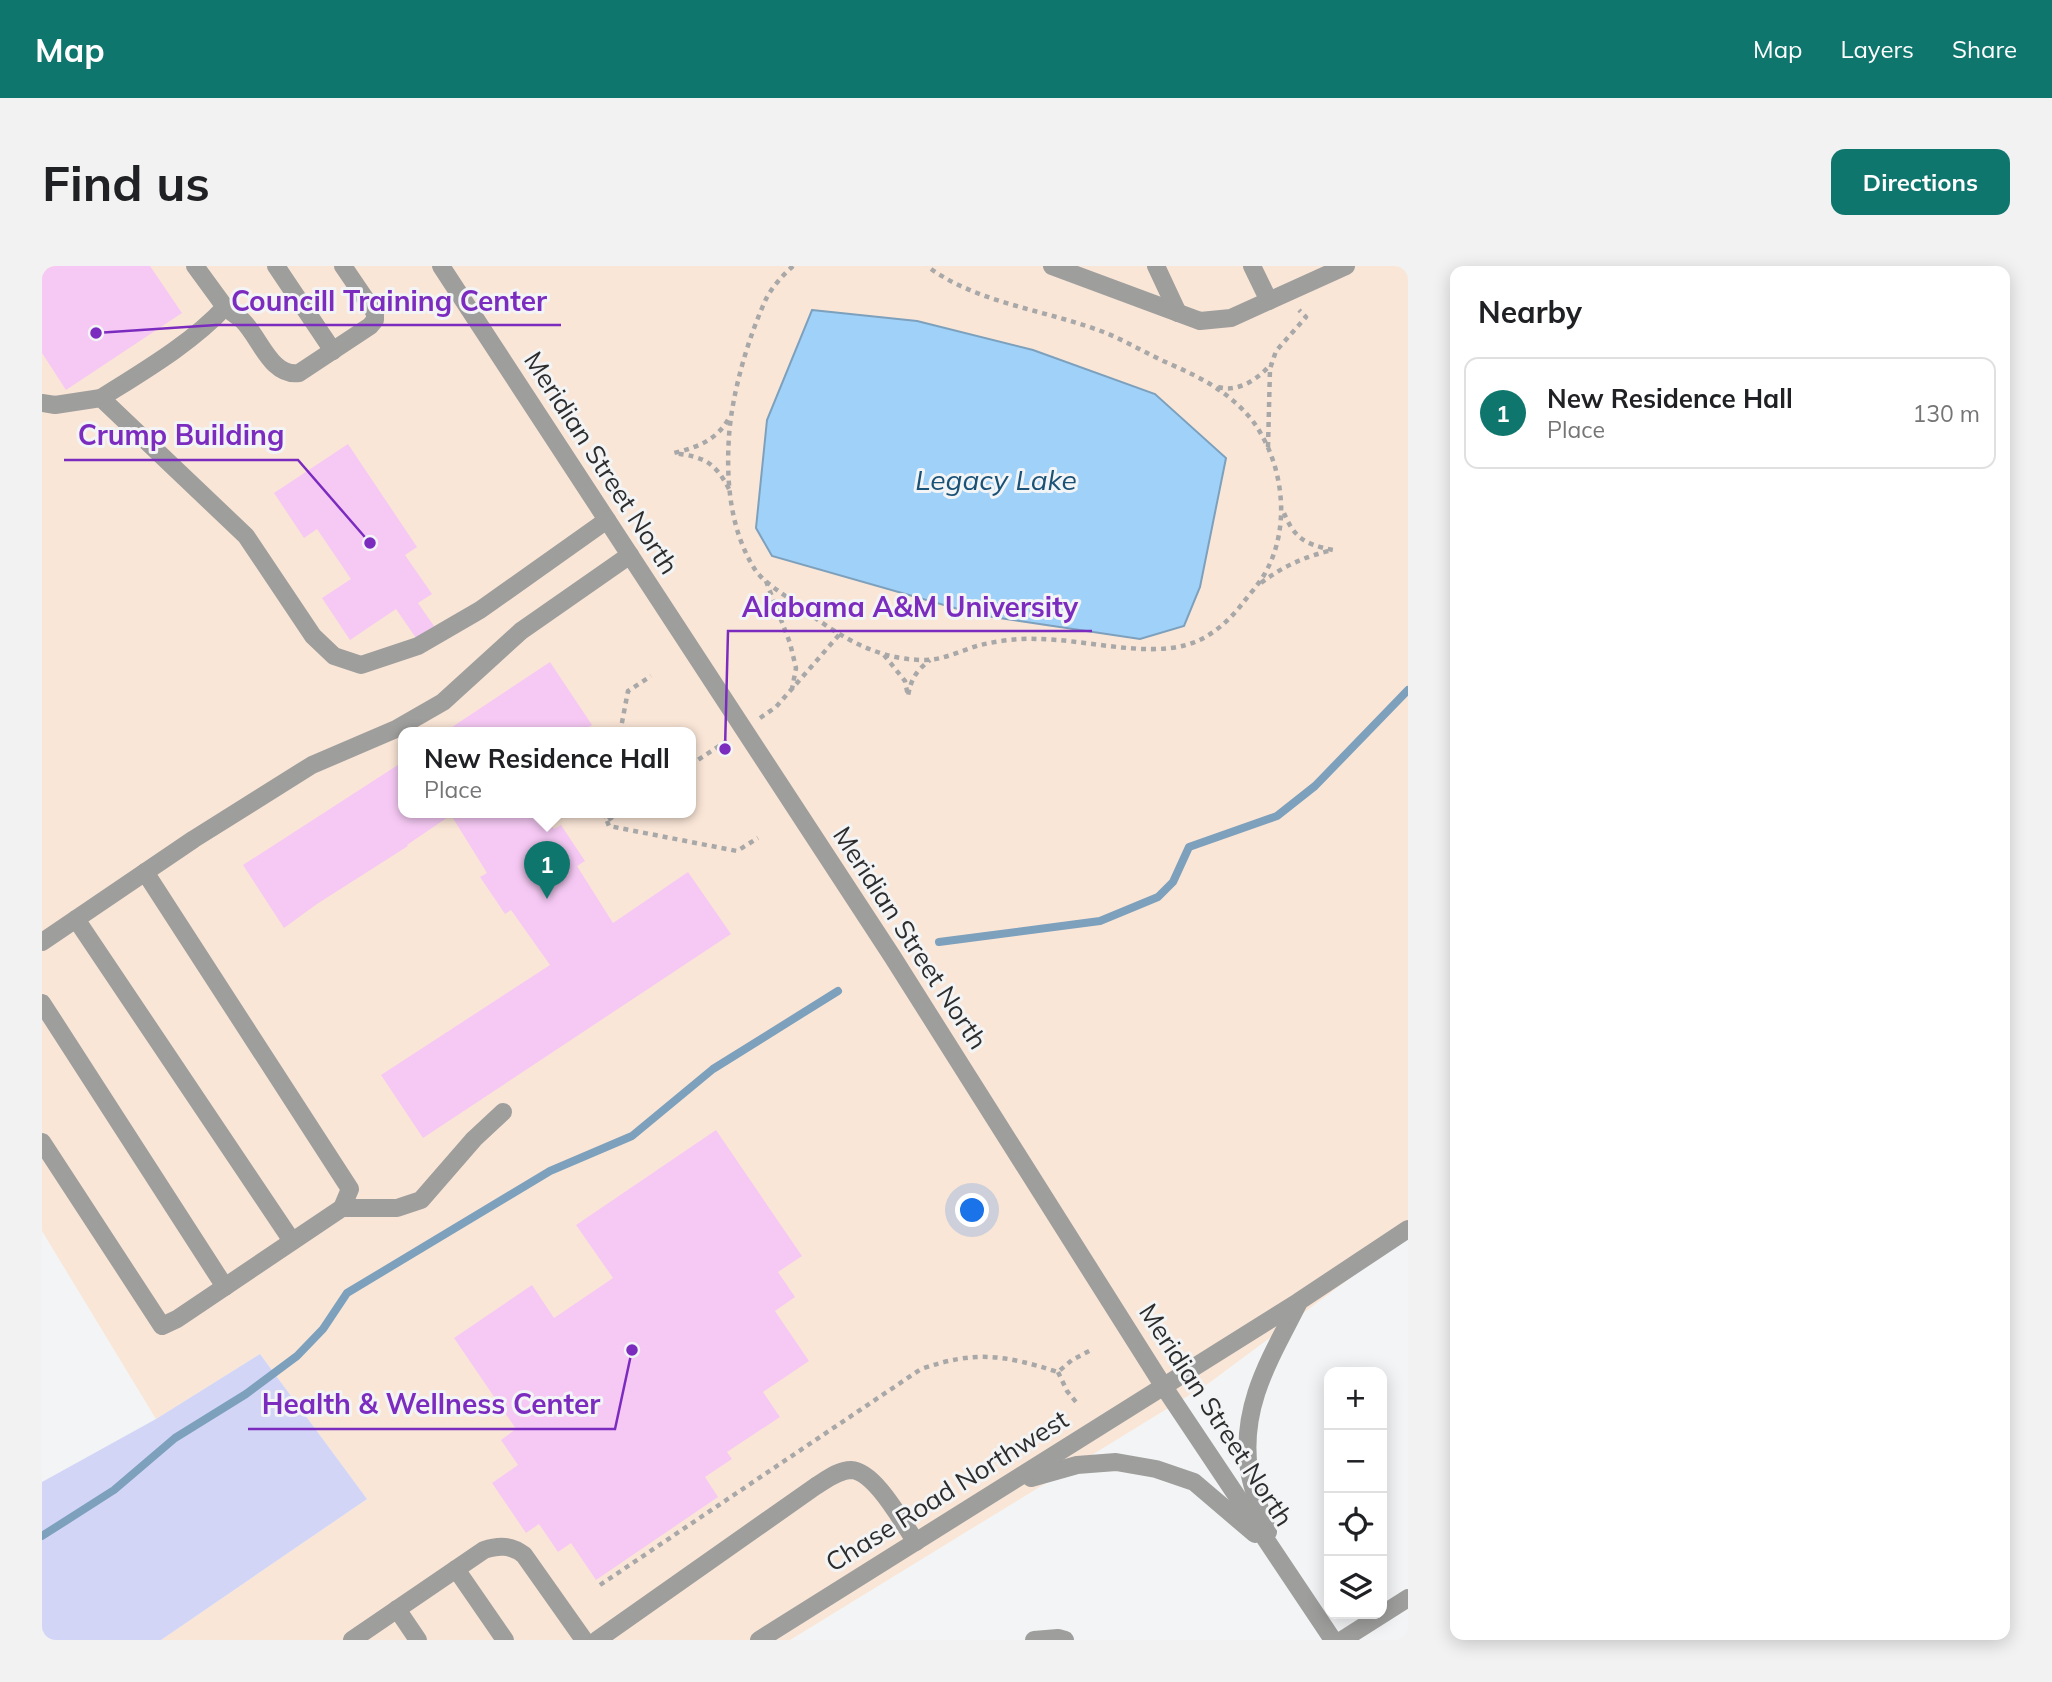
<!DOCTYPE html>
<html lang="en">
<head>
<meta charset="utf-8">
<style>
	:root { --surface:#fff; --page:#f2f2f2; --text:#202124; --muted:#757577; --line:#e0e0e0; --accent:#0f766e }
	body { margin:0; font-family:Mulish,sans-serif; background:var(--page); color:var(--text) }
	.controls { position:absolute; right:21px; bottom:21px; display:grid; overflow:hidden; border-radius:14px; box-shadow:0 4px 18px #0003 }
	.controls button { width:63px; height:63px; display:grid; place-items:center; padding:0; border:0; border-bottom:2px solid var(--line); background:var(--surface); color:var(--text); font:35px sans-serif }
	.you { position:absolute; left:931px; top:945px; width:24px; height:24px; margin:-18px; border:5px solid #fff; border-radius:50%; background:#1a73e8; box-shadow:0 0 0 10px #1a73e833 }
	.badge { display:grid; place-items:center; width:46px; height:46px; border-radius:50%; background:var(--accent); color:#fff; font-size:23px; font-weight:700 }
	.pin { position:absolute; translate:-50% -58px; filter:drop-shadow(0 2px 4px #0008) }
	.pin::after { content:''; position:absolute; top:37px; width:24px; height:21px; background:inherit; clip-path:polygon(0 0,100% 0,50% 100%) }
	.popup { position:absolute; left:356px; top:461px; width:298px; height:91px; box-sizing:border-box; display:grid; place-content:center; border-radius:14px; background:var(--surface); filter:drop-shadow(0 2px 5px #0005); font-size:23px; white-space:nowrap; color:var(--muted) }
	.popup b { font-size:26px; color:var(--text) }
	.popup::after { content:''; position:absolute; left:50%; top:100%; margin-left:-14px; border:14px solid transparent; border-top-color:var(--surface) }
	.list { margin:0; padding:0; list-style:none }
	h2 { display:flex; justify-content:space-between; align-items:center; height:91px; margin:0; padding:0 28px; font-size:30px }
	h2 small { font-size:23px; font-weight:400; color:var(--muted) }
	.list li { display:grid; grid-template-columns:46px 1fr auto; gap:21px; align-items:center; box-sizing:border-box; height:112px; margin:0 14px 14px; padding:0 14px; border:2px solid var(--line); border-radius:14px }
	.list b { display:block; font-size:26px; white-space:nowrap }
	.list p { margin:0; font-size:23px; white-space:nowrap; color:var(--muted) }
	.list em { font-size:23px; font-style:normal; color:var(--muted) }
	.icon { flex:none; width:38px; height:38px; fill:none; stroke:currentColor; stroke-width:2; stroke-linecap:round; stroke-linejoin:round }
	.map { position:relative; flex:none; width:1366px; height:1374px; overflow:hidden; border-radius:14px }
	header { display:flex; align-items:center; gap:42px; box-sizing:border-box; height:98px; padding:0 35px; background:var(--accent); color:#fff }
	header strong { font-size:33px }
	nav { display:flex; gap:38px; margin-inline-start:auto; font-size:24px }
	.intro { display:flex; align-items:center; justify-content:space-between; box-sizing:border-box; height:168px; padding:0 42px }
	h1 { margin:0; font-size:49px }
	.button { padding:18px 32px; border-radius:14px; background:var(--accent); color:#fff; font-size:24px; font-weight:700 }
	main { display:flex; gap:42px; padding:0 42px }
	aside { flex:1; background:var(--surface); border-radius:14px; box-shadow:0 4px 18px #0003 }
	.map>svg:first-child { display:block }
	.education { fill:#fae6d7; fill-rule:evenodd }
	.green { fill:#d2d5f6 }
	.water { fill:#9fd1f9; stroke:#7da0bc; stroke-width:2 }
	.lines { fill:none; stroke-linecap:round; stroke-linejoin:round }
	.stream { stroke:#7da0bc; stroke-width:8 }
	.building { fill:#f6c9f4 }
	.path { stroke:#a8a8a9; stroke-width:4.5; stroke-dasharray:5 5; stroke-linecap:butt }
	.minor { stroke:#9e9e9d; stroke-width:18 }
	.labels { text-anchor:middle; stroke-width:6; stroke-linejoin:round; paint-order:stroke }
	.street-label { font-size:26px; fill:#2d2d2d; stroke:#f3f4f5 }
	.water-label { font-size:28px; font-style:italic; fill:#1a5177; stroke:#f3f4f5 }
	.leader { fill:none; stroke:#7b2cbf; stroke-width:2.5 }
	.callout-dot { fill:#7b2cbf; stroke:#f3f4f5; stroke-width:2.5 }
	.callout-label { font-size:28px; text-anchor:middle; font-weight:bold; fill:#7b2cbf; stroke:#f3f4f5; stroke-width:6; stroke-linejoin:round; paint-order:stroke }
</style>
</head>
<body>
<header>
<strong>Map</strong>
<nav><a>Map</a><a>Layers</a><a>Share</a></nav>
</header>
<div class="intro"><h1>Find us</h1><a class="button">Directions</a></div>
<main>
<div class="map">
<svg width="1366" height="1374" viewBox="0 0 1366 1374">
	<rect width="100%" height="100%" fill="#f3f4f5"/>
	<path class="education" d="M0,0H1366V969L1167,1117L748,1374H119L325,1233L218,1088L114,1153L0,965ZM362,467H648V547H362Z"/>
	<polygon class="green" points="218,1088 325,1233 119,1374 0,1374 0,1216 114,1153"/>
	<polygon class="water" points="770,44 875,55 991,84 1113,128 1184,192 1158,321 1142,360 1098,373 937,349 730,290 714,262 725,154"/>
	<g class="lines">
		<g class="stream">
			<polyline points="897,676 1058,655 1116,631 1131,616 1147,581 1235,550 1273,520 1366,424"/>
			<polyline points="0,1270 72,1224 133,1172 204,1128 255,1090 281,1063 305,1027 508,905 590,870 671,803 796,725"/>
		</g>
	</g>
	<g class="building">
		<polygon points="0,0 108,0 140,47 24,124 0,87"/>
		<polygon points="306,178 375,281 363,289 390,328 376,337 392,360 374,372 354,343 308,374 280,332 309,313 275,263 262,272 232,227"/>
		<polygon points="508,396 550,459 537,467 401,467"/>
		<polygon points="362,495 362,547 501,547 512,563 519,559 543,595 535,600 571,657 646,606 689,668 381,872 339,809 508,699 469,644 463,648 438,611 445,607 409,549 365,579 366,580 275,638 242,662 201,599"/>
		<polygon points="674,864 760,990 736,1006 753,1031 733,1045 767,1095 721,1126 738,1151 685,1186 690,1193 663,1211 676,1231 554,1314 529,1277 516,1286 497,1258 484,1267 450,1217 476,1199 459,1174 474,1163 412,1072 490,1019 512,1052 571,1012 534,959"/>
	</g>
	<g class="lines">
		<g class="path">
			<path d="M751,0C741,9 730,21 724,33C706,72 690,127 687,170C684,215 688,263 712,302C720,315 737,325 749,334C790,365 829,394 883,394C902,394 920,384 938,379C956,375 976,372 995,373C1040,373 1102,391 1144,379C1167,373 1186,356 1200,338C1207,329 1216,319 1222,309C1250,262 1242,197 1210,154C1187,126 1160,112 1128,98C1107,89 1086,76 1064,67C1006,44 935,38 885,0"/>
			<path d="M1176,121C1196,127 1216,113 1229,98"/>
			<polyline points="1226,181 1228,103 1234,85 1264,51 1257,44"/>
			<path d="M687,223C673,196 662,191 632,187C656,181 675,174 687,152"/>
			<polyline points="724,315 748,377 754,402 750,423"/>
			<path d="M1219,317C1241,300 1264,290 1291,284C1261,278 1251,271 1240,242"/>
			<path d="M842,389L863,415L866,430C869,413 874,405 888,394"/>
			<polyline points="718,452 734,441 797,369"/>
			<polyline points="578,467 586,425 609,410"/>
			<polyline points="648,499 685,475"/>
			<polyline points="563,547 565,555 576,547"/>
			<polyline points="565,555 567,560 695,585 716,572"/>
			<polyline points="1016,1106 1025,1125 1034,1136"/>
			<path d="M558,1319L879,1103C934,1084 962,1089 1016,1106L1030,1094L1051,1083"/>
		</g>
		<g class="minor">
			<polyline points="234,0 291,85"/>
			<polyline points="399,0 850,690 1122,1121 1291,1374"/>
			<polyline points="1010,0 1158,55 1189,52 1304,0"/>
			<polyline points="1114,0 1136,47"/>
			<polyline points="1210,0 1227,35"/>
			<path d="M183,41C189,46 196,50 201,55C218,72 229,111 257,107L328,60L333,54V47L301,0"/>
			<path d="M59,132C100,106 150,77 183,41L153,0"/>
			<polyline points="0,137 13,139 59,132 204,270 271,370 292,390 319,399 376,380 438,344 565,254"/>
			<polyline points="34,653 250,975"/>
			<polyline points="0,676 152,573 270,499 354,463 401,436 479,365 588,289"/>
			<polyline points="0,737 183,1021"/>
			<polyline points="0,876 120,1060 135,1053 300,942 308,923 103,606"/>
			<polyline points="300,942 355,942 379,934 432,873 461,846"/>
			<polyline points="989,1212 1035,1199 1074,1196 1114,1203 1152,1216 1213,1268"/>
			<path d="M1226,1266C1220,1246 1210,1225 1207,1204C1198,1140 1228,1093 1256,1038"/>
			<polyline points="414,1303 463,1374"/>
			<polyline points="355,1343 376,1374"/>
			<path d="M310,1374L442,1284C457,1279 469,1279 482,1289L542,1374"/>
			<path d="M555,1374L774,1220C784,1214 796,1204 809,1204C833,1205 860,1256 874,1276"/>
			<polyline points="717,1374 1256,1036 1366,963"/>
			<polyline points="992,1374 1016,1372 1023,1374"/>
			<polyline points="1300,1374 1366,1332"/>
		</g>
	</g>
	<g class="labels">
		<g class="street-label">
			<text transform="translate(559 197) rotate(57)" y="9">Meridian Street North</text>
			<text transform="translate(868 672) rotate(57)" y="9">Meridian Street North</text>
			<text transform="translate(1174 1149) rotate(57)" y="9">Meridian Street North</text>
			<text transform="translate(905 1225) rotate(-32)" y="9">Chase Road Northwest</text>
		</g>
		<g class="water-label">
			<text x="954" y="224">Legacy Lake</text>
		</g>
	</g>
	<path class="leader" d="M54 67L174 59H519M328 277L256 194H22M683 483L686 365H1050M590 1084L573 1163H206"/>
	<g class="callout-dot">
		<circle cx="54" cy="67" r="7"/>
		<circle cx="328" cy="277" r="7"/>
		<circle cx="683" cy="483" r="7"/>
		<circle cx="590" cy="1084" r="7"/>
	</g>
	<g class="callout-label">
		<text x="347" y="45">Councill Training Center</text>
		<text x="139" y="179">Crump Building</text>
		<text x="868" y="351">Alabama A&amp;M University</text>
		<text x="389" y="1148">Health &amp; Wellness Center</text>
	</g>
</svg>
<div class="controls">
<button>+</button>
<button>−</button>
<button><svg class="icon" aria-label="locate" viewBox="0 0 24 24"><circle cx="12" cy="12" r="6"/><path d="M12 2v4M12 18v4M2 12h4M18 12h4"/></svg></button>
<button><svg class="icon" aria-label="layers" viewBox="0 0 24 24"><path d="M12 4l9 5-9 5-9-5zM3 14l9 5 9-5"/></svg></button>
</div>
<div class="you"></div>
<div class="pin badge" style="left:505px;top:633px">1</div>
<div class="popup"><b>New Residence Hall</b>Place</div>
</div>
<aside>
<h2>Nearby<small></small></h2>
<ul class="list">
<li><span class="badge">1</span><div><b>New Residence Hall</b><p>Place</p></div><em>130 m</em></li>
</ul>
</aside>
</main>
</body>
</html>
